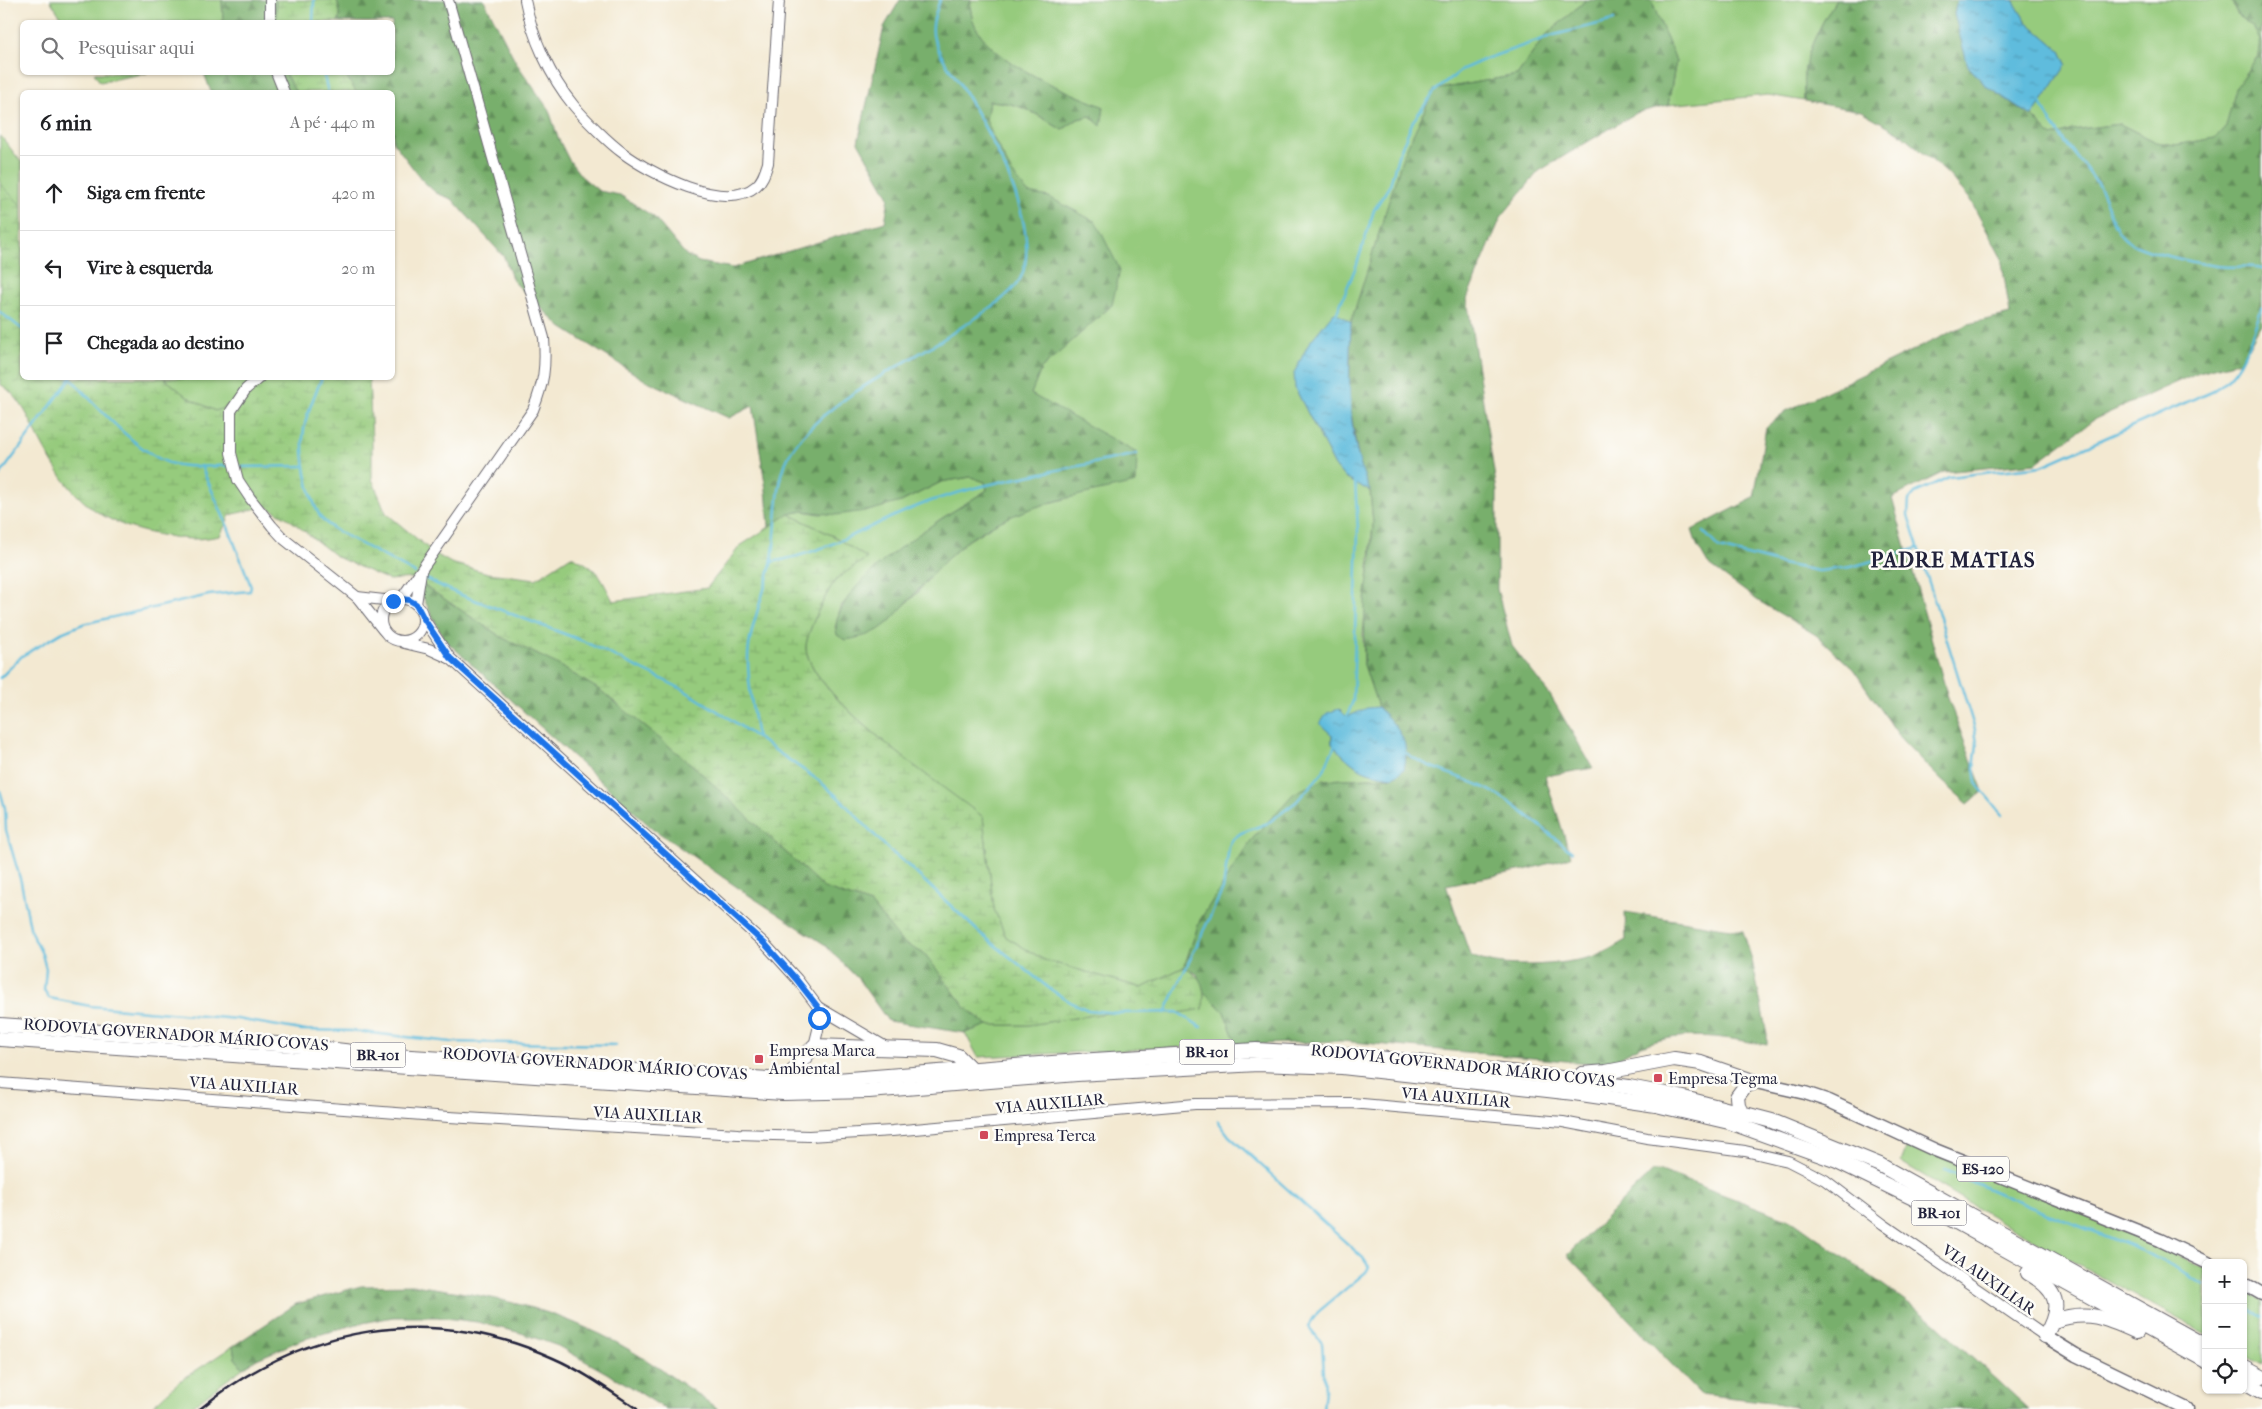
<!DOCTYPE html>
<html lang="pt">
<head>
<meta charset="utf-8">
<style>
	:root { --surface:#fff; --page:#f6f6f6; --text:#202124; --muted:#757577; --line:#e0e0e0 }
	body { margin:0; font-family:"IM FELL French Canon",serif; background:var(--page); color:var(--text) }
	.controls { position:absolute; right:15px; bottom:15px; display:grid; overflow:hidden; border-radius:8px; box-shadow:0 1px 4px #0004 }
	.controls button { width:45px; height:45px; display:grid; place-items:center; padding:0; border:0; border-bottom:1px solid var(--line); background:var(--surface); color:var(--text); font:25px sans-serif }
	.stop { position:absolute; width:15px; height:15px; margin:-11px; border:4px solid #1a73e8; border-radius:50%; background:#fff }
	.stop.end { background:#1a73e8; border-color:#fff; box-shadow:0 1px 5px #0008 }
	.list { margin:0; padding:0; list-style:none }
	h2 { display:flex; justify-content:space-between; align-items:center; height:65px; margin:0; padding:0 20px; font-size:21px }
	h2 small { font-size:16px; font-weight:400; color:var(--muted) }
	.list li { display:grid; grid-template-columns:32px 1fr auto; gap:15px; align-items:center; box-sizing:border-box; height:75px; padding:0 20px; border-top:1px solid var(--line) }
	.list b { display:block; font-size:19px; white-space:nowrap }
	.list em { font-size:16px; font-style:normal; color:var(--muted) }
	.icon { flex:none; width:28px; height:28px; fill:none; stroke:currentColor; stroke-width:2; stroke-linecap:round; stroke-linejoin:round }
	.map { position:relative; flex:none; width:2262px; height:1409px; overflow:hidden }
	.search { position:absolute; background:var(--surface); box-shadow:0 1px 4px #0004; left:20px; top:20px; width:375px; height:55px; display:flex; align-items:center; gap:12px; box-sizing:border-box; padding:0 18px; border-radius:8px; color:var(--muted); font-size:19px }
	.panel { position:absolute; background:var(--surface); box-shadow:0 1px 4px #0004; left:20px; top:90px; width:375px; height:290px; border-radius:8px }
	.map>svg:first-child { display:block }
	.grass { fill:#96cb7d; stroke:#5c765c }
	.forest { fill:url(#forest-firs); stroke:#4d6854 }
	.wetland { fill:url(#wetland-marsh); stroke:#5c765c }
	.water { fill:url(#water-ripples); stroke:#406f8c }
	.lines { fill:none; stroke-linecap:round; stroke-linejoin:round }
	.stream { stroke:#5fbcdd; stroke-width:2.5 }
	.minor-casing { stroke:#6b6870; stroke-width:12 }
	.major-casing { stroke:#6b6870; stroke-width:15 }
	.highway-casing { stroke:#6b6870; stroke-width:16 }
	.minor { stroke:#fff; stroke-width:10 }
	.major { stroke:#fff; stroke-width:12 }
	.highway { stroke:#fff; stroke-width:14 }
	.rail { stroke:#22223b; stroke-width:2.5 }
	.route { stroke:#1a73e8; stroke-width:6 }
	.poi-dot { fill:#d1495b; stroke:#fdfcf7; stroke-width:2 }
	.labels { text-anchor:middle; stroke-width:5; stroke-linejoin:round; paint-order:stroke }
	.shield { fill:#fdfcf7; stroke:#646373; stroke-width:1 }
	.shield-label { font-size:15px; font-weight:bold; fill:#22223b }
	.street-label { font-size:16px; fill:#22223b; stroke:#fdfcf7 }
	.poi-label { font-size:16px; fill:#22223b; stroke:#fdfcf7; text-anchor:start }
	.district-label { font-size:21px; font-weight:bold; letter-spacing:1px; fill:#22223b; stroke:#fdfcf7 }
</style>
</head>
<body>
<div class="map">
<svg width="2262" height="1409" viewBox="0 0 2262 1409">
	<defs>
		<pattern id="forest-firs" width="22" height="20" patternUnits="userSpaceOnUse" patternTransform="scale(1.25)"><rect width="22" height="20" fill="#78af6c"/><path d="M5 1l3.5 6h-7zM16 11l3.5 6h-7z" fill="#628e5a"/></pattern>
		<pattern id="wetland-marsh" width="20" height="14" patternUnits="userSpaceOnUse" patternTransform="scale(1.25)"><rect width="20" height="14" fill="#96cb7d"/><path d="M1 5h8M5 5V1M11 12h8M15 12V8" fill="none" stroke="#81ae6d"/></pattern>
		<pattern id="water-ripples" width="26" height="14" patternUnits="userSpaceOnUse" patternTransform="scale(1.25)"><rect width="26" height="14" fill="#5fbcdd"/><path d="M2 4q2-2 4 0t4 0M15 11q2-2 4 0t4 0" fill="none" stroke="#4e98b4"/></pattern>
	</defs>
	<rect width="100%" height="100%" fill="#fdfcf7"/>
	<filter id="ink" filterUnits="userSpaceOnUse"><feTurbulence type="fractalNoise" baseFrequency=".02" numOctaves="2"/><feDisplacementMap in="SourceGraphic" scale="10" xChannelSelector="R" yChannelSelector="G"/><feConvolveMatrix kernelMatrix="1 2 1 2 8 2 1 2 1" color-interpolation-filters="sRGB"/></filter>
	<filter id="wash" filterUnits="userSpaceOnUse"><feTurbulence type="fractalNoise" baseFrequency=".0096" numOctaves="4" result="noise"/><feDisplacementMap in="SourceGraphic" scale="20" xChannelSelector="R" yChannelSelector="G"/><feGaussianBlur stdDeviation="1.12" result="paint"/><feColorMatrix in="noise" values="0 0 0 0 0 0 0 0 0 0 0 0 0 0 0 0 0 1.4 0 .05"/><feComposite in="paint" operator="in"/></filter>
	<g filter="url(#wash)">
		<rect width="100%" height="100%" fill="#f3e9d2"/>
		<g class="grass">
			<polygon points="50,0 222,0 223,22 64,22"/>
			<path d="M971,0H1586L1545,36L1517,75L1434,90L1403,157L1351,322L1334,313L1295,388L1335,466L1345,478L1370,491L1373,523L1363,634L1364,665L1378,707C1356,710 1346,718 1332,735V744C1354,767 1362,774 1394,777L1323,780L1273,816L1254,837L1200,920L1184,967L1142,988L1044,960L1006,937L994,909L983,817C942,786 813,698 806,649C804,637 827,590 836,580C844,572 857,565 867,558L835,537L789,514L803,511L820,514L901,502L941,482L971,477L985,482L987,490L939,520L874,570L841,606L835,628L884,626L916,594L939,566L966,542L998,522L1027,509L1065,499L1079,423L1031,394L1041,369L1112,305L1049,197L1028,194L1012,173L994,139L986,120L989,101C1021,103 1035,113 1062,130L1078,119L1090,116L1101,125L1104,107C1065,90 963,55 971,0Z"/>
			<path d="M1650,0H1836C1822,22 1808,47 1804,73C1803,82 1804,92 1804,101L1768,95L1668,105L1676,61Z"/>
			<polygon points="2013,0 2231,0 2238,16 2253,27 2260,40 2258,56 2244,75 2226,126 2216,138 2175,145 2156,142 2120,124 2072,130 2052,137 2032,116 2067,64 2061,51 2025,20"/>
			<polygon points="94,73 147,73 100,82"/>
			<polygon points="0,135 22,163 22,206 0,184"/>
			<polygon points="164,378 256,378 263,384 224,408 215,411 187,397"/>
			<polygon points="1204,992 1224,1012 1237,1045 978,1057 965,1033 988,1025 1028,1025 1107,1013 1203,1009"/>
			<polygon points="1908,1144 1946,1153 2206,1269 2206,1334 2008,1226 1901,1162"/>
			<polygon points="2243,1288 2262,1299 2262,1365 2243,1354"/>
			<polygon points="233,1346 235,1358 243,1368 188,1409 149,1409 180,1381"/>
		</g>
		<g class="forest">
			<polygon points="222,0 276,0 277,22 223,22"/>
			<path d="M337,0H484L517,64L549,110L558,138L569,160L581,176L599,191L620,195L654,217L686,255L699,262L733,268L885,222L889,197L858,142L884,27L900,0H971C963,55 1065,90 1104,107L1101,126L1090,116L1078,119L1062,130C1035,113 1022,103 989,101L986,120L994,139L1012,173L1028,193L1049,197L1096,222L1120,270L1112,305L1041,369L1031,394L1137,453L1136,483C1077,496 1016,505 966,542C941,562 922,587 900,610C895,615 890,622 884,626C873,635 858,638 845,640L837,635C824,586 951,513 987,490L985,482L971,477L941,482L901,502L872,510L836,515L803,511L789,514L769,527L766,490L753,406L729,418L643,379L561,327L513,281L504,257L452,199L436,193L422,180L393,142L392,92H356L344,73L392,72V22H338L340,16Z"/>
			<path d="M1586,0H1650L1652,2L1676,61L1668,105L1636,113L1539,171L1501,217L1467,299L1497,491V589L1512,646L1550,695L1593,768L1545,776L1571,857L1529,869L1446,885L1470,955C1498,971 1564,965 1595,956C1605,953 1616,945 1626,940L1625,912L1743,931L1752,960L1767,1034V1045C1722,1037 1676,1028 1633,1050C1626,1053 1619,1060 1611,1065L1341,1041L1237,1045L1224,1012L1204,992L1197,974L1184,967L1200,920L1233,868L1254,837L1294,793L1323,780L1394,777L1391,722L1378,707L1364,665L1365,599L1371,560L1373,523L1370,491L1360,468L1349,401L1351,322L1403,156L1434,90L1517,75L1545,36Z"/>
			<path d="M1836,0H1957L1954,14L1986,86L2032,116L2052,137L2072,130L2120,124L2156,142L2175,145L2215,138L2226,126L2237,85L2258,56L2260,40L2253,27L2238,16L2231,0H2262V325L2259,327L2241,361L2199,372L2095,419L2036,463L1944,472L1892,498L1949,701L1983,791L1968,804L1940,779L1902,740L1853,669L1816,635L1757,600L1708,564L1697,545L1692,530L1754,498L1766,427L1786,411L1968,324L2010,314L2001,257L1969,198L1948,174L1900,133L1861,111L1804,101C1804,92 1803,82 1804,73C1808,47 1822,22 1836,0Z"/>
			<polygon points="204,73 285,73 296,92 211,92"/>
			<polygon points="413,578 503,638 555,663 600,690 696,768 824,888 871,904 902,942 925,954 966,1008 988,1025 965,1033 888,1021 859,980 824,944 747,894 652,828 444,639"/>
			<polygon points="1653,1171 1664,1172 1795,1222 1932,1320 2029,1409 1803,1409 1770,1402 1700,1394 1567,1255"/>
			<path d="M413,1285C470,1293 528,1302 582,1326C631,1346 675,1379 718,1409H665L628,1385L558,1346L521,1333L477,1322L437,1317H393L353,1325L301,1340L257,1359L243,1368L235,1358L233,1346L296,1304L361,1286Z"/>
		</g>
		<g class="wetland">
			<polygon points="276,0 337,0 340,16 338,22 277,22"/>
			<polygon points="285,73 344,73 356,92 296,92"/>
			<path d="M0,184L22,206V378H164L187,397L215,411L224,408L272,378H369L372,441V479L386,513L434,553L451,563L488,573L536,579L571,556C599,569 600,576 613,601L707,588L740,546L789,514L835,537L867,558C857,565 845,572 836,580C827,590 804,637 806,649C812,698 943,786 983,817L994,909L1006,937L1044,960L1142,988L1184,967C1204,978 1205,988 1203,1009L1178,1013H1107L1028,1025H988L966,1008L925,954L902,942L871,904L824,888L696,768L600,690L555,663L503,638L413,578L389,580L337,557L289,519L266,506L230,515L220,536C194,541 186,539 160,535C100,524 71,499 43,446C30,423 24,399 0,384Z"/>
		</g>
		<g class="water">
			<polygon points="1957,0 2013,0 2025,20 2061,51 2067,64 2032,116 1986,86 1968,66 1954,14"/>
			<path d="M1334,312L1351,322C1349,381 1346,436 1370,491L1345,478L1335,466L1295,388L1294,373L1309,343Z"/>
			<path d="M1378,707C1397,728 1411,738 1404,769L1394,777C1362,774 1354,767 1332,744V735L1320,724L1327,713L1339,709L1347,717L1367,708Z"/>
		</g>
		<g class="lines">
			<g class="stream">
				<polyline points="313,22 314,0"/>
				<polyline points="323,72 328,92"/>
				<path d="M2040,100C2053,132 2076,154 2096,182C2109,199 2109,225 2125,239C2140,252 2196,263 2216,266C2231,268 2247,265 2262,268"/>
				<polyline points="0,312 22,329"/>
				<polyline points="1335,317 1357,264 1374,210 1390,185 1398,156 1413,121 1435,91 1463,69 1488,58 1554,35 1614,20"/>
				<path d="M71,378C92,402 142,457 173,464C192,469 212,465 231,466"/>
				<path d="M322,378C315,394 307,411 304,429C300,451 308,496 320,516C324,522 331,527 337,531L415,573"/>
				<polyline points="237,467 305,466"/>
				<polyline points="0,475 71,378"/>
				<polyline points="1704,532 1719,548 1782,564 1819,571 1851,567 1918,548"/>
				<path d="M771,562C833,552 879,518 937,499C1002,478 1070,469 1137,454"/>
				<polyline points="422,577 456,593 583,641 682,689 727,717 818,780 839,798 890,851 903,861 981,934 1050,989 1072,1003 1088,1010 1117,1013 1177,1012 1201,1027"/>
				<polyline points="0,678 22,656 61,633 83,624 209,595 250,591 251,586 228,527 201,466"/>
				<polyline points="1346,719 1353,701 1358,530 1355,481"/>
				<path d="M757,738C753,712 748,685 748,659C748,631 765,592 771,564C778,534 774,501 783,471C786,459 794,446 802,437C837,395 902,366 948,336C968,322 1013,298 1022,275C1042,223 989,133 963,89C954,73 939,57 934,39C930,26 936,12 940,0"/>
				<path d="M1406,753C1432,771 1463,776 1491,791C1520,807 1546,831 1572,852"/>
				<polyline points="0,790 5,808 6,830 21,882 31,932 42,954 46,969 44,990 49,998 90,1006 237,1019 301,1030 353,1031 451,1042 616,1045"/>
				<path d="M2002,815L1976,783L1974,767L1977,744L1975,730L1908,515L1909,500L1915,493L1949,477L2042,466L2214,390C2245,371 2249,340 2262,308"/>
				<polyline points="1165,1013 1223,889 1229,847 1233,839 1241,833 1268,823 1296,802 1323,772 1335,745"/>
				<polyline points="1218,1121 1229,1136 1363,1258 1369,1267 1366,1272 1318,1312 1308,1326 1322,1343 1325,1390 1323,1409"/>
				<polyline points="1945,1170 2028,1206 2143,1251 2206,1285"/>
				<polyline points="2243,1305 2262,1317"/>
			</g>
		</g>
	</g>
	<g filter="url(#ink)">
		<g class="lines">
			<g class="minor-casing">
				<g id="minor">
					<path d="M525,0C532,37 550,77 574,106C585,119 609,143 623,153C650,173 725,213 756,186C763,180 765,172 768,163L779,0"/>
					<polyline points="270,22 270,0"/>
					<polyline points="276,72 284,92"/>
					<polyline points="259,378 246,389 231,411 231,453 238,480 250,498 272,526 284,539 357,597 383,630"/>
					<polyline points="357,597 393,601"/>
					<circle cx="402" cy="620" r="21"/>
					<path d="M401,599L533,410C544,382 546,368 544,338L448,0"/>
					<polyline points="416,604 421,572"/>
					<polyline points="424,619 450,658 765,944 797,979 818,1007 886,1047"/>
					<polyline points="404,643 429,649 449,658"/>
					<polyline points="814,1046 818,1030 818,1007"/>
					<polyline points="0,1083 449,1117 738,1134 809,1136 892,1131 1195,1104 1351,1103 1563,1122 1647,1138 1745,1151 1788,1161 1825,1180 1883,1224 2045,1336"/>
				</g>
			</g>
			<g class="major-casing">
				<g id="major">
					<polyline points="1756,1082 1805,1093 1829,1101 1935,1150 2160,1240 2208,1263"/>
					<polyline points="2243,1283 2262,1294"/>
					<polyline points="2045,1336 2076,1355 2187,1409"/>
				</g>
			</g>
			<g class="highway-casing">
				<g id="highway">
					<polyline points="0,1025 292,1045 379,1055 786,1080 824,1081 1078,1061 1256,1050 1350,1055 1538,1075 1629,1087 1676,1096 1772,1121 1880,1165 2206,1346"/>
					<polyline points="0,1039 783,1093 869,1091 1077,1074 1258,1064 1342,1067 1574,1093 1656,1105 1729,1122 1837,1161 1911,1197 2206,1361"/>
					<polyline points="1582,1074 1606,1072 1674,1059 1701,1063 1756,1082"/>
					<polyline points="786,1080 814,1046 937,1050 958,1056 971,1069"/>
					<polyline points="1742,1114 1738,1106 1737,1097 1745,1086 1756,1082"/>
					<path d="M2028,1273C2058,1290 2063,1306 2045,1336"/>
					<path d="M2054,1321C2087,1309 2106,1318 2137,1332"/>
					<polyline points="2243,1367 2262,1377"/>
					<polyline points="2243,1381 2262,1392"/>
				</g>
			</g>
			<use href="#minor" class="minor"/>
			<use href="#major" class="major"/>
			<use href="#highway" class="highway"/>
			<path class="rail" d="M200,1409C302,1325 432,1303 553,1358C583,1371 610,1391 637,1409"/>
		</g>
	</g>
	<g class="lines" filter="url(#ink)">
		<polyline class="route" points="393,601 401,599 409,600 416,604 424,619 450,658 765,944 796,979 818,1007 819,1018"/>
	</g>
	<g class="poi-dot">
		<rect x="754" y="1054" width="10" height="10" rx="2.5"/>
		<rect x="1653" y="1073" width="10" height="10" rx="2.5"/>
		<rect x="979" y="1130" width="10" height="10" rx="2.5"/>
	</g>
	<g class="labels">
		<g class="shield">
			<rect x="1179.5" y="1039.5" width="55" height="25" rx="4"/>
			<rect x="350.5" y="1042.5" width="55" height="25" rx="4"/>
			<rect x="1957" y="1156.5" width="52" height="25" rx="4"/>
			<rect x="1911.5" y="1200.5" width="55" height="25" rx="4"/>
		</g>
		<g class="shield-label">
			<text x="1207" y="1057">BR-101</text>
			<text x="378" y="1060">BR-101</text>
			<text x="1983" y="1174">ES-120</text>
			<text x="1939" y="1218">BR-101</text>
		</g>
		<g class="street-label">
			<text transform="translate(176 1034) rotate(4)" y="6">RODOVIA GOVERNADOR MÁRIO COVAS</text>
			<text transform="translate(595 1063) rotate(4)" y="6">RODOVIA GOVERNADOR MÁRIO COVAS</text>
			<text transform="translate(1463 1065) rotate(6)" y="6">RODOVIA GOVERNADOR MÁRIO COVAS</text>
			<text transform="translate(244 1085) rotate(4)" y="6">VIA AUXILIAR</text>
			<text transform="translate(1456 1097) rotate(5)" y="6">VIA AUXILIAR</text>
			<text transform="translate(1050 1103) rotate(-5)" y="6">VIA AUXILIAR</text>
			<text transform="translate(648 1114) rotate(3)" y="6">VIA AUXILIAR</text>
			<text transform="translate(1989 1279) rotate(35)" y="6">VIA AUXILIAR</text>
		</g>
		<g class="poi-label">
			<text x="769" y="1056">Empresa Marca<tspan x="769" dy="18">Ambiental</tspan></text>
			<text x="1668" y="1084">Empresa Tegma</text>
			<text x="994" y="1141">Empresa Terca</text>
		</g>
		<g class="district-label">
			<text x="1953" y="567">PADRE MATIAS</text>
		</g>
	</g>
</svg>
<div class="controls">
<button>+</button>
<button>−</button>
<button><svg class="icon" aria-label="locate" viewBox="0 0 24 24"><circle cx="12" cy="12" r="6"/><path d="M12 2v4M12 18v4M2 12h4M18 12h4"/></svg></button>
</div>
<div class="stop" style="left:819px;top:1018px"></div>
<div class="stop end" style="left:393px;top:601px"></div>
<div class="search"><svg class="icon" aria-label="search" viewBox="0 0 24 24"><circle cx="10" cy="10" r="6"/><path d="M15 15l6 6"/></svg>Pesquisar aqui</div>
<section class="panel">
<h2>6 min<small>A pé · 440 m</small></h2>
<ul class="list">
<li><svg class="icon" aria-label="ahead" viewBox="0 0 24 24"><path d="M12 20V5M6 11l6-6 6 6"/></svg><div><b>Siga em frente</b></div><em>420 m</em></li>
<li><svg class="icon" aria-label="left" viewBox="0 0 24 24"><path d="M17 20v-9H6M10 6l-5 5 5 5"/></svg><div><b>Vire à esquerda</b></div><em>20 m</em></li>
<li><svg class="icon" aria-label="arrive" viewBox="0 0 24 24"><path d="M6 21V4h12l-3 4 3 4H6"/></svg><div><b>Chegada ao destino</b></div></li>
</ul>
</section>
</div>
</body>
</html>
